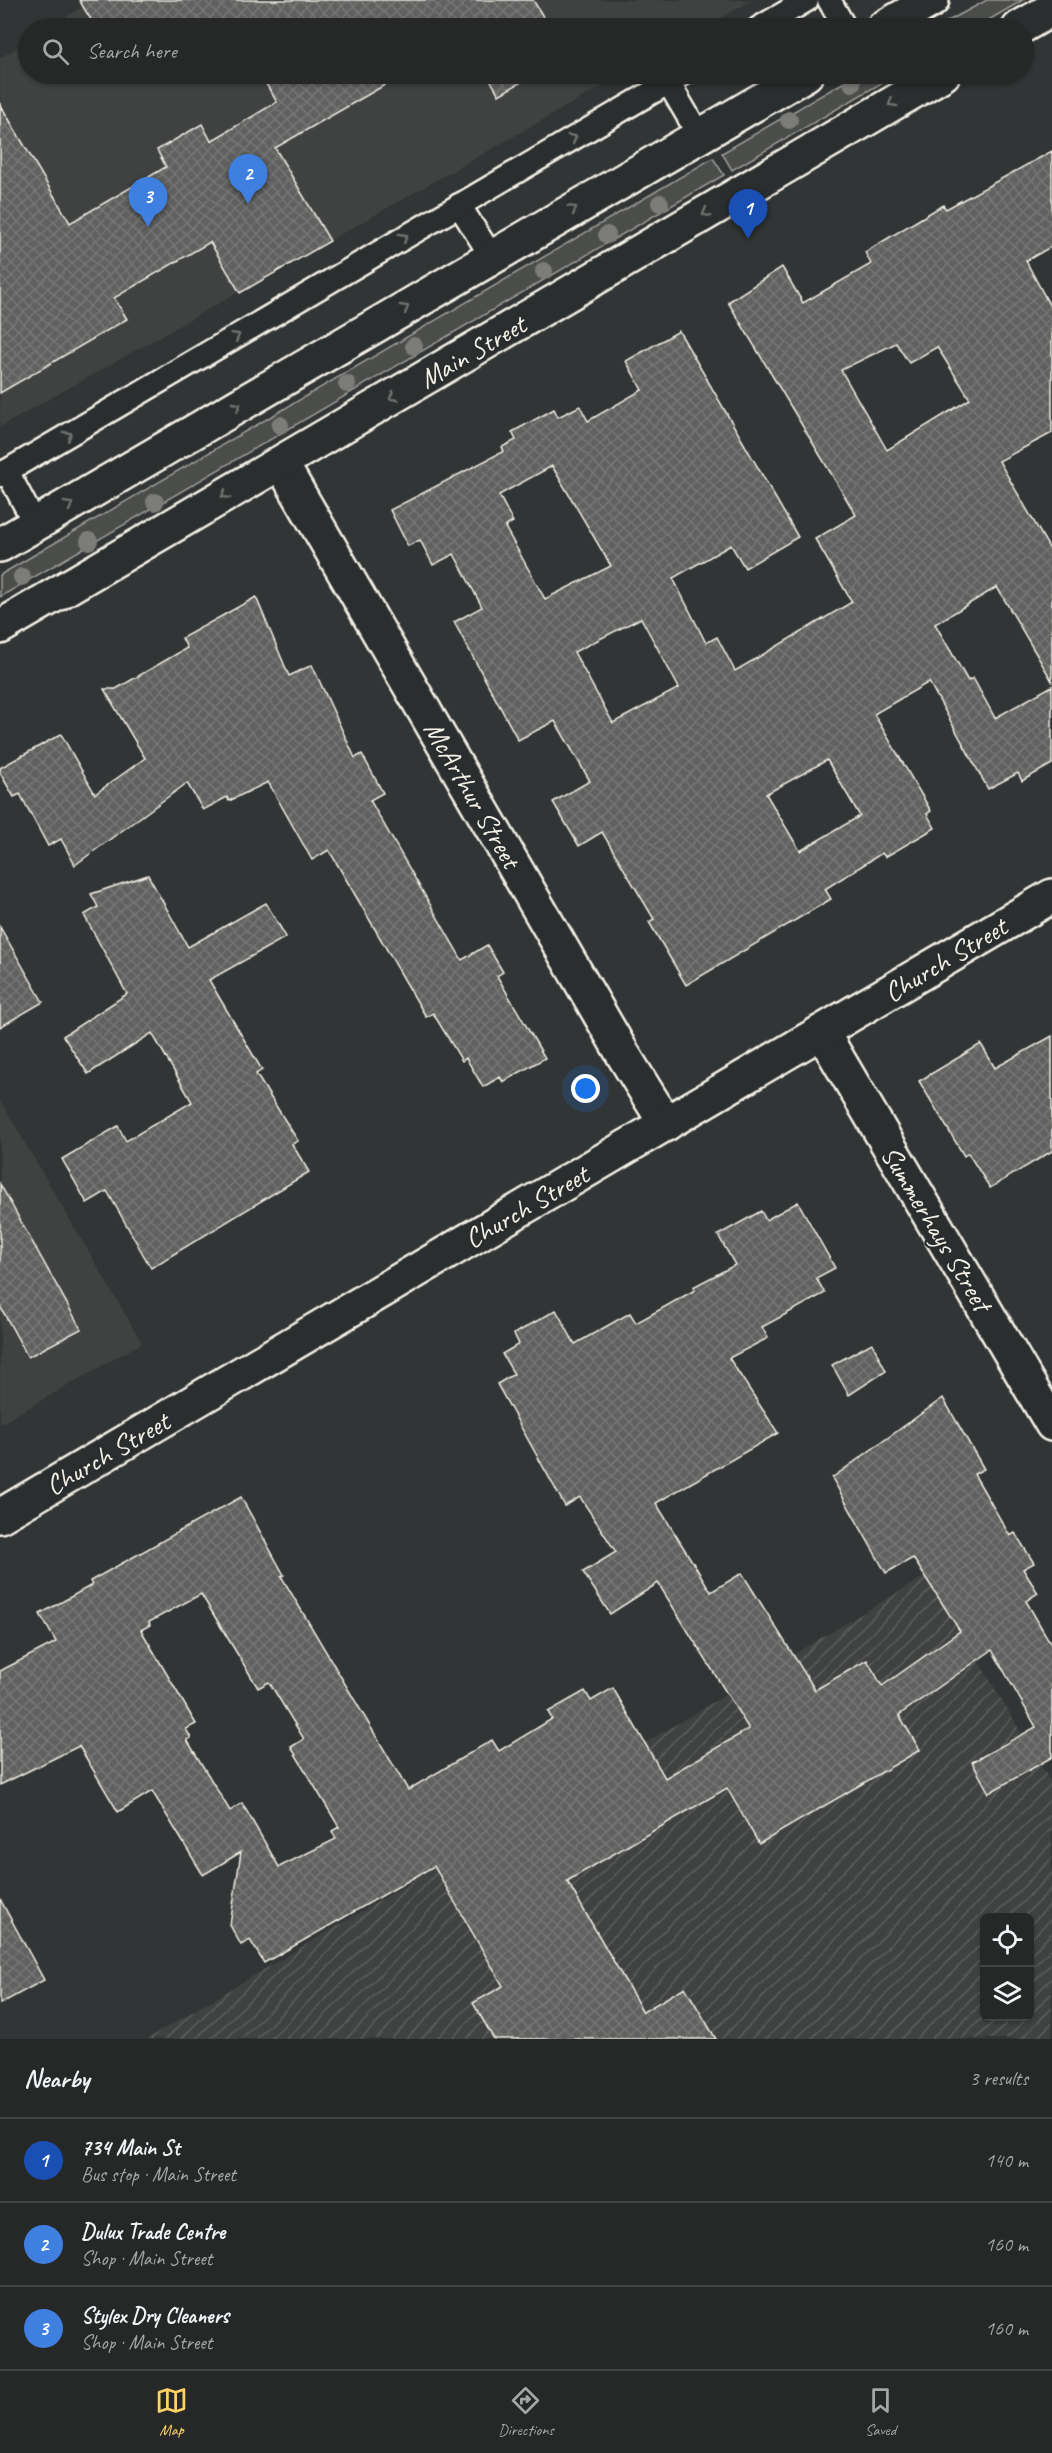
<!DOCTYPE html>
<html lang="en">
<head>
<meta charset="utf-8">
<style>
	:root { --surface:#262828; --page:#323434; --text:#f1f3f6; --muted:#a4a6a8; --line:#424445; --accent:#ffd166 }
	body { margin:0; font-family:Caveat,sans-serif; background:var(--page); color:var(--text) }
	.controls { position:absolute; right:18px; bottom:18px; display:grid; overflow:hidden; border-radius:9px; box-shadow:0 2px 4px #0004 }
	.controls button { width:54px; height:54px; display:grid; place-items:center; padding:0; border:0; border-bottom:2px solid var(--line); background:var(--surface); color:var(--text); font:30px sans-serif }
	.you { position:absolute; left:586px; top:1089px; width:21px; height:21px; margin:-15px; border:4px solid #fff; border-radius:50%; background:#1a73e8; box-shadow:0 0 0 9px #1a73e833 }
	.badge { display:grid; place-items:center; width:39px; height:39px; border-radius:50%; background:var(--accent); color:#fff; font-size:20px; font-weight:700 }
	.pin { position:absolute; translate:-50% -50px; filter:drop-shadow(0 2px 3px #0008) }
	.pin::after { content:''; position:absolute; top:32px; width:21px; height:18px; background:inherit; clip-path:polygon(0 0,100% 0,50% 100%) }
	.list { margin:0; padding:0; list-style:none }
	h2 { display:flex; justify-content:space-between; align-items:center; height:78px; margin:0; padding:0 24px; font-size:26px }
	h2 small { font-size:20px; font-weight:400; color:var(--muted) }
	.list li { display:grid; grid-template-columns:39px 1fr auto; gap:18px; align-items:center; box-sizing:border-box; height:84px; padding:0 24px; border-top:2px solid var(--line) }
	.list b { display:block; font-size:22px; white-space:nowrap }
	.list p { margin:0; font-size:20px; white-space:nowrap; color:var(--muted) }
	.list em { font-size:20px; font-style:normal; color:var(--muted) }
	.icon { flex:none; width:33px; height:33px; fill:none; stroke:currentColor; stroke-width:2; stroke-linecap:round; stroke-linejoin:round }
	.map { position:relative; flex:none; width:1052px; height:2039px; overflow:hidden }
	.search { position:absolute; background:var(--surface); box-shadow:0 2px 4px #0004; left:18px; right:18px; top:18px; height:66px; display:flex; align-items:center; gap:15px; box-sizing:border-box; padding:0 21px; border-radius:33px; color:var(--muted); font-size:22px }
	.sheet { height:330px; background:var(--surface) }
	nav { display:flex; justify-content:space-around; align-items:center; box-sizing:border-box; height:84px; border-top:2px solid var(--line); background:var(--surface); font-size:16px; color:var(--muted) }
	nav a { display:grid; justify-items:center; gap:3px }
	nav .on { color:var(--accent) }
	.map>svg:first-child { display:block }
	.built { fill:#404242 }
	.industrial { fill:url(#industrial-furrows); fill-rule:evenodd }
	.green { fill:#4b4d4c; stroke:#a09f9a; stroke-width:1.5 }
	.building { fill:url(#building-cross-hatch); stroke:#f4f1e8; stroke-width:1.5; fill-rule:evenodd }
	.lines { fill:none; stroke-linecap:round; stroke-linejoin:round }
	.service-casing { stroke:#f4f1e8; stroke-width:27 }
	.minor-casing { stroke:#f4f1e8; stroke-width:38 }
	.trunk-casing { stroke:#f4f1e8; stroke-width:38 }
	.service { stroke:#2a2d2e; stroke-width:22 }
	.minor { stroke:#2a2d2e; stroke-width:33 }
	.trunk { stroke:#2a2d2e; stroke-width:33 }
	.tree { fill:#7c7d79 }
	.oneway { stroke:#71726f }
	.labels { text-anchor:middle; stroke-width:4.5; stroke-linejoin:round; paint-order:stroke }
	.street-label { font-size:28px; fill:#f4f1e8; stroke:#2a2d2e }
</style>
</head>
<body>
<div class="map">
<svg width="1052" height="2039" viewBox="0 0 1052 2039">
	<defs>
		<pattern id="industrial-furrows" width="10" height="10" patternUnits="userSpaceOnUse" patternTransform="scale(1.5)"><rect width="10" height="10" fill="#404242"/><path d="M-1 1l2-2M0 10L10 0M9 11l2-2" fill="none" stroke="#5c5e5d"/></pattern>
		<pattern id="building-cross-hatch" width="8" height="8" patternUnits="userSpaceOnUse" patternTransform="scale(1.5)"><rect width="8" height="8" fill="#5f605f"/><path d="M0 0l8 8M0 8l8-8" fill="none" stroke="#777776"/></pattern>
	</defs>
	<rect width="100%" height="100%" fill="#323535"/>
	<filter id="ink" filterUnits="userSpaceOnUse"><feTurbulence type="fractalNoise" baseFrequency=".0167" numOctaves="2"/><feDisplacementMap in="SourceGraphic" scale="12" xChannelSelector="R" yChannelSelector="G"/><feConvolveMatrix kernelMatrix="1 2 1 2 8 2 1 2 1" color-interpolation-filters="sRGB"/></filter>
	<g filter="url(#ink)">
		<g class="built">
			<polygon points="94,0 753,0 703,28 48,28"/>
			<polygon points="28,41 28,74 624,74 0,427 0,58"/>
			<polygon points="0,1100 142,1343 0,1424"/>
		</g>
		<path class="industrial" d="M927,1575L1052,1784V2039H147ZM984,1918H1030V2016H984Z"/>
		<g class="green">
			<polygon points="987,0 1023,0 975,28 935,28"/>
			<polygon points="858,74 897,74 732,170 722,153"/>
			<polygon points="713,158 724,175 0,597 0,575"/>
		</g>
		<g class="building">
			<polygon points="79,0 533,0 550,28 233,28 229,22 217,28 96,28"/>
			<polygon points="260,74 404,74 275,148 330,241 240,293 210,242 114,298 127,319 0,393 0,104 70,223 166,167 157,150 202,124 211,141 277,102"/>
			<polygon points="487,74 535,74 499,95"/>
			<path d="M1052,151V246L1026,261L1052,310V433L999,461L1052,553V681L997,587L935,624L968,681L973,678L995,718L1052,686V764L1022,781L1018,773L988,789L929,682L874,714L931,811L927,814L935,828L885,857L882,853L825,889L831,899L686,985L649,922L654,919L602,832L579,846L553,802L590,781L555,721L518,740L454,622L482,607L454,554L433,565L420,540L408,546L390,510L504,451L502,447L516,440L512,432L554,409L558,417L580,406L588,421L642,390L626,361L679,331L798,537L745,568L731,545L673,578L706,643L717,637L735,671L852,602L815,539L856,515L728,302L782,267L803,303L871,264L865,252L943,205L946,209ZM896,343L909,363L937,347L970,399L887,450L841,370ZM552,466L611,566L545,599L505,527L513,522L499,495ZM641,618L679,688L613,723L574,652ZM827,760L860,816L800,851L766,794Z"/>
			<polygon points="256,597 289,676 312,665 355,758 362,754 383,793 370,800 462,960 487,945 503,972 497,976 545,1058 503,1082 500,1077 483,1087 466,1058 462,1061 433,1013 426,1017 329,850 312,860 268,782 229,801 227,797 203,810 187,783 75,865 61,839 48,846 20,794 14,797 0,773 0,768 61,734 95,794 145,758 104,689 116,689 187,648 182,638"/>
			<polygon points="148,875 188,947 266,903 286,937 209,980 262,1070 256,1074 298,1141 292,1144 309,1172 151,1268 107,1191 87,1203 62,1159 118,1126 126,1141 192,1102 152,1033 88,1074 63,1036 127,994 84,915 98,907 91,894"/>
			<polygon points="0,927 43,1002 0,1027"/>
			<polygon points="1052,1036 1052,1151 990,1188 968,1153 964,1156 919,1081 981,1044 995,1068"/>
			<polygon points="0,1184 81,1329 28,1357 0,1306"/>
			<path d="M798,1202L835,1268L816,1278L825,1293L762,1327L768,1338L729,1358L778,1433L656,1503L711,1592L742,1573L815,1690L867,1660L882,1686L960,1631L913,1558L886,1573L832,1478L943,1398L984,1469L974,1474L1010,1536L1015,1533L1034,1563L1023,1569L1038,1593L1026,1601L1052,1646V1757L989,1793L972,1762L1036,1727L992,1650L899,1715L920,1750L759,1844L727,1788L567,1881L643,2012L685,1987L716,2039H494L473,2003L503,1986L434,1866L264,1963L250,1940L241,1945L230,1925L241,1852L203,1875L152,1791L118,1812L79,1746L0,1785V1671L56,1642L40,1614L92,1585L90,1581L241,1497L284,1575L281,1576L408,1790L492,1740L499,1751L552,1719L548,1712L585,1691L591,1701L613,1688L665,1778L749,1729L658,1583L610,1614L583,1572L616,1552L580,1497L565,1506L497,1384L514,1374L502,1354L519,1344L514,1334L556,1310L575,1344L630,1313L636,1323L695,1290L693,1287L735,1265L718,1235L761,1211L766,1220ZM201,1594L258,1688L269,1682L304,1739L291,1747L339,1827L332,1831L336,1839L279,1867L242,1803L230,1811L187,1740L191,1738L186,1729L196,1724L141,1630L150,1625L149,1622Z"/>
			<polygon points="872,1343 886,1371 849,1395 832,1365"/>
			<polygon points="0,1899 44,1980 0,2004"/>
		</g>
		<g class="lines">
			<g class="service-casing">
				<g id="service">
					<polyline points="829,0 845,28"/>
					<polyline points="759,28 807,0"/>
					<polyline points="668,82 699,135"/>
					<polyline points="459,205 492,257"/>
					<polyline points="7,471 35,524"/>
					<polyline points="0,475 683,74"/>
				</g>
			</g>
			<g class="minor-casing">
				<g id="minor">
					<polyline points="281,463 624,1056 666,1124"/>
					<polyline points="822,1032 1052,1424"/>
					<polyline points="0,1516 1052,896"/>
				</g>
			</g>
			<g class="trunk-casing">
				<g id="trunk">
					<polyline points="883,28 932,0"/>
					<polyline points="1019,28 1052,9"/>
					<polyline points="0,545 806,74"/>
					<polyline points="0,627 943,74"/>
				</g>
			</g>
			<use href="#service" class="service"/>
			<use href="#minor" class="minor"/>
			<use href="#trunk" class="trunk"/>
		</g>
		<g class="tree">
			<circle cx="852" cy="83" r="9"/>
			<circle cx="789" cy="120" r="9"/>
			<circle cx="660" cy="203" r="9"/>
			<circle cx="607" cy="235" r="9"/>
			<circle cx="544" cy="271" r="9"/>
			<circle cx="414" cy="346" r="9"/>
			<circle cx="347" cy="384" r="9"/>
			<circle cx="280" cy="425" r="9"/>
			<circle cx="155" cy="502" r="9"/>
			<circle cx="89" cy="541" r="9"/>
			<circle cx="22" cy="577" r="9"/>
		</g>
		<defs><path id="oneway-chevron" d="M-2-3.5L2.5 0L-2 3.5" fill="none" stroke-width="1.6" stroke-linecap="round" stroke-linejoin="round" transform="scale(1.5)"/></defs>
		<g class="oneway">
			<use href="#oneway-chevron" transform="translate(892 103) rotate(150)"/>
			<use href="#oneway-chevron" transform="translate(573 138) rotate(-30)"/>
			<use href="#oneway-chevron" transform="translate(573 209) rotate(-30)"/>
			<use href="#oneway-chevron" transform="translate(706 213) rotate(150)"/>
			<use href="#oneway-chevron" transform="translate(404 237) rotate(-31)"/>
			<use href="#oneway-chevron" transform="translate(405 308) rotate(-30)"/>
			<use href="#oneway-chevron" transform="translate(236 336) rotate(-31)"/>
			<use href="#oneway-chevron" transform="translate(393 397) rotate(150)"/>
			<use href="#oneway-chevron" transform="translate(237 406) rotate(-30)"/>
			<use href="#oneway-chevron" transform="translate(68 435) rotate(-31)"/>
			<use href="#oneway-chevron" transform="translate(225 495) rotate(150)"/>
			<use href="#oneway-chevron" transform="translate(69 505) rotate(-30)"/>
		</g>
	</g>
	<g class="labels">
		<g class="street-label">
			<text transform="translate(472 351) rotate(-30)" y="10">Main Street</text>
			<text transform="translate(473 794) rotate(60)" y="10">McArthur Street</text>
			<text transform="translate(945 959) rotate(-31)" y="10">Church Street</text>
			<text transform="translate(526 1206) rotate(-30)" y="10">Church Street</text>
			<text transform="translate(937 1228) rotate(59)" y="10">Summerhays Street</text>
			<text transform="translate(107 1453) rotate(-30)" y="10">Church Street</text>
		</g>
	</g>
</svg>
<div class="controls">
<button><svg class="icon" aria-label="locate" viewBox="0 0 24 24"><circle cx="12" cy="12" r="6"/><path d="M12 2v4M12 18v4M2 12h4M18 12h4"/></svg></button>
<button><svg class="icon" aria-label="layers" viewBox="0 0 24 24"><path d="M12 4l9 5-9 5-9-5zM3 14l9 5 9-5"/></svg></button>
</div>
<div class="you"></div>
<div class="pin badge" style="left:748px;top:239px;background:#1a4fb4">1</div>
<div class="pin badge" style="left:248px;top:204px;background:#3f7fe0">2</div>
<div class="pin badge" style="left:148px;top:227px;background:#3f7fe0">3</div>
<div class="search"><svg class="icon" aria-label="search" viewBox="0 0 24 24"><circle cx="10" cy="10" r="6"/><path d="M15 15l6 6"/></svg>Search here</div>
</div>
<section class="sheet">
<h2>Nearby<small>3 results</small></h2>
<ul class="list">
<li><span class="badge" style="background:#1a4fb4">1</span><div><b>734 Main St</b><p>Bus stop · Main Street</p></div><em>140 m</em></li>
<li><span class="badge" style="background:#3f7fe0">2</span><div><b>Dulux Trade Centre</b><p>Shop · Main Street</p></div><em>160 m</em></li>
<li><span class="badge" style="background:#3f7fe0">3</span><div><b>Stylex Dry Cleaners</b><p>Shop · Main Street</p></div><em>160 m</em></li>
</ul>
</section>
<nav>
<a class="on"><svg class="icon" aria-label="map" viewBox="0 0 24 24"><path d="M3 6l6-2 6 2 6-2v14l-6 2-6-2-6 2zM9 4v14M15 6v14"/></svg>Map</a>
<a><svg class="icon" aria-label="directions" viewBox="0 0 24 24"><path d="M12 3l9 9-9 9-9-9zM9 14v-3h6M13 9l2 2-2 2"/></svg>Directions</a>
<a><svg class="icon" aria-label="saved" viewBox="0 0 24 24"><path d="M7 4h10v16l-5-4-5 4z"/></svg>Saved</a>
</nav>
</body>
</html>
